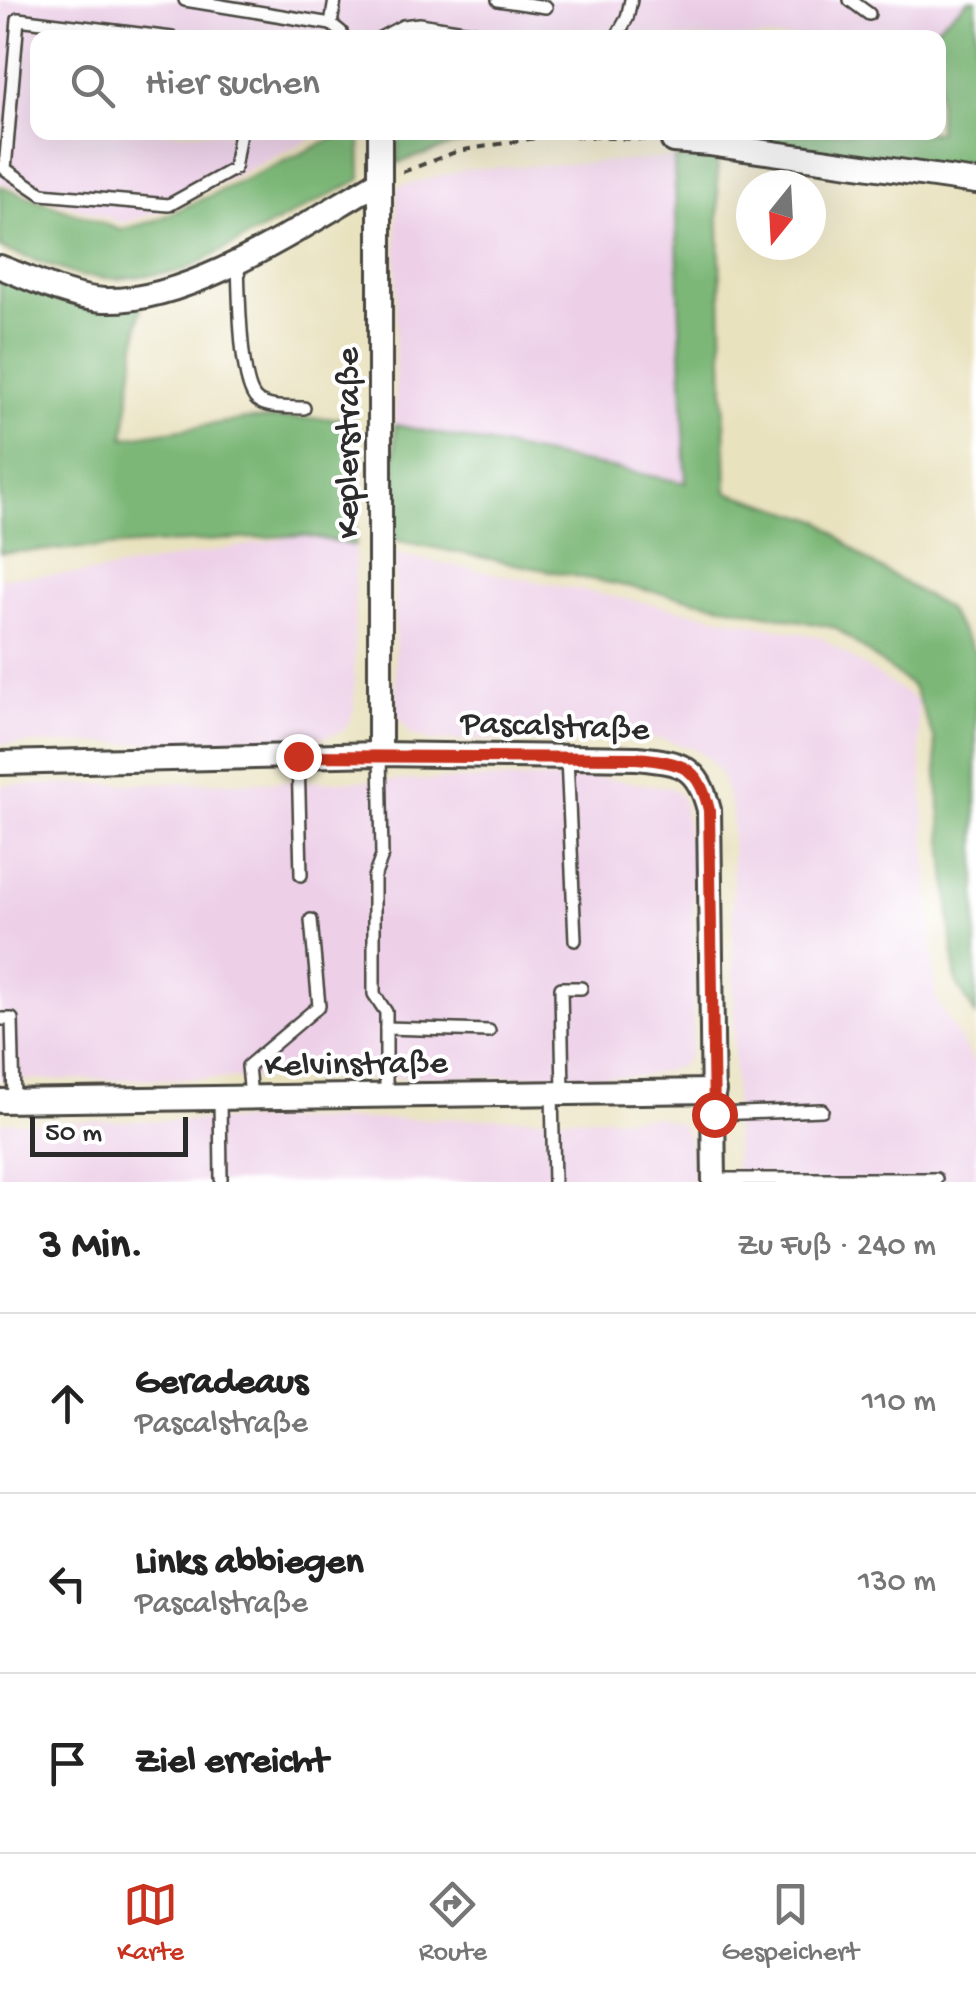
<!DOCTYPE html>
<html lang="de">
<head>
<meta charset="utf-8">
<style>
	:root { --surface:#fff; --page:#f2f2f2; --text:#222; --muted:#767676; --line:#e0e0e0; --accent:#c8321e }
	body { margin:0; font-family:"Gochi Hand",sans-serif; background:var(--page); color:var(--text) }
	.compass { position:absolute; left:736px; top:170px; width:90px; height:90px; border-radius:50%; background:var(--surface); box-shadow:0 10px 40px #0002; rotate:198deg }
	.scale { position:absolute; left:30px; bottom:25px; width:158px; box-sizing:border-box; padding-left:10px; border:5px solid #2b2b2b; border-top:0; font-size:28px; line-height:35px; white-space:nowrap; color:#2b2b2b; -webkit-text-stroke:8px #fff; paint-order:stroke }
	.stop { position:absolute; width:30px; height:30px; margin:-22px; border:8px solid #c8321e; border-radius:50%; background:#fff }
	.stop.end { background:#c8321e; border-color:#fff; box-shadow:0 2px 10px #0008 }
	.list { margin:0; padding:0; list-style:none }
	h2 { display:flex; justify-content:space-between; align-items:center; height:130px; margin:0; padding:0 40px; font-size:42px }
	h2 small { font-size:32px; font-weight:400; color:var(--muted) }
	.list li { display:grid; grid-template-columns:65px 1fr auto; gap:30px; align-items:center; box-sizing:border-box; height:180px; padding:0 40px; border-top:2px solid var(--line) }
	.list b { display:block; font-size:38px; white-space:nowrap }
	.list p { margin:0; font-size:32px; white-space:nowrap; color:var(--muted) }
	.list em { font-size:32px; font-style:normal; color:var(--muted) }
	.icon { flex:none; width:55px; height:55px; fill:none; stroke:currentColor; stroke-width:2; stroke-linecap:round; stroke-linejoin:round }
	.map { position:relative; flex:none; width:976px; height:1182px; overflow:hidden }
	.search { position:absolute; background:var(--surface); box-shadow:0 10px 40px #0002; left:30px; right:30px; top:30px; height:110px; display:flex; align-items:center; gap:25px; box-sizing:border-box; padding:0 35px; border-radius:20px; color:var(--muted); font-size:38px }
	.sheet { height:670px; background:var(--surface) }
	nav { display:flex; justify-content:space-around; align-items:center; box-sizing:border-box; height:140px; border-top:2px solid var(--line); background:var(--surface); font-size:28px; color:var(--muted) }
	nav a { display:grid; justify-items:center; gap:5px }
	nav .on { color:var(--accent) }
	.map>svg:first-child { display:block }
	.built { fill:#edd0e8 }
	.forest { fill:#7bb777; stroke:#537151; stroke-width:2.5 }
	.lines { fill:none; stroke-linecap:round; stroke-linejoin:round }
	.service-casing { stroke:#484641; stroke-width:16 }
	.minor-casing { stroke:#484641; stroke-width:28 }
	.path { stroke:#484641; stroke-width:4; stroke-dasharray:8 8; stroke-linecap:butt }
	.service { stroke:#fff; stroke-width:11 }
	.minor { stroke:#fff; stroke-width:22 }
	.route { stroke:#c8321e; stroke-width:12 }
	.labels { text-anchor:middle; stroke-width:8; stroke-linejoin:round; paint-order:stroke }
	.street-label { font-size:35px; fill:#2b2b2b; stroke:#fff }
</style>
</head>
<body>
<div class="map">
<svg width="976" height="1182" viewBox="0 0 976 1182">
	<rect width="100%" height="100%" fill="#fff"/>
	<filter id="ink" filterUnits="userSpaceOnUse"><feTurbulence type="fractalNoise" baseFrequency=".01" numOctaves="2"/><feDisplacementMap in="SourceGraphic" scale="20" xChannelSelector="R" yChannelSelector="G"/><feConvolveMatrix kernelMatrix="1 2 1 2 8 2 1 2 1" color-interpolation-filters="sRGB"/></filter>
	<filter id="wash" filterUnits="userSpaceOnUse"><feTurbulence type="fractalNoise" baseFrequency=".0048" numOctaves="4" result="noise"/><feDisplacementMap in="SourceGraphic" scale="40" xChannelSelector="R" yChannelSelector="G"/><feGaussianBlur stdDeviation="2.25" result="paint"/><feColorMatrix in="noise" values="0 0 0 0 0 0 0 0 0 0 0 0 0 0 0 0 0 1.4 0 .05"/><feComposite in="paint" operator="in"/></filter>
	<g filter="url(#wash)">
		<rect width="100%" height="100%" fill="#e9e2bf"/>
		<g class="built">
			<polygon points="0,0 969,0 924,38 464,38 414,29 404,38 38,38 38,132 324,133 160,212 123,223 0,182"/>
			<polygon points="674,158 686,484 395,425 397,187 467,169"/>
			<polygon points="304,535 355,546 354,707 350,721 343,731 307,742 0,744 0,577 92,573"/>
			<polygon points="395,554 820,637 917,701 936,999 976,1066 976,1182 735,1182 732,808 720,772 707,757 692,748 661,739 431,741 411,734 398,716 395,688"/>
			<polygon points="600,778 671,788 680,795 684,805 693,872 694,990 692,1045 688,1058 679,1067 644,1076 0,1080 0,785"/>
			<polygon points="657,1117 682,1125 690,1140 695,1182 0,1182 0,1122"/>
		</g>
		<g class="forest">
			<polygon points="969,0 976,0 976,177 709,139 613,133 938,132 938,38 924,37"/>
			<polygon points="337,133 360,133 361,179 183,271 118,279 79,276 0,248 0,186 121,230 157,220 337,137"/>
			<polygon points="399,133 399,132 528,133 457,144 397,163"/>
			<polygon points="674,158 717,160 727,492 821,521 865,559 946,608 976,654 976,1016 956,982 934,738 913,687 836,628 395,540 395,425 686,483"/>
			<polygon points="0,276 141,305 124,438 247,419 354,418 355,546 304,535 0,553"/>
		</g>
	</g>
	<g filter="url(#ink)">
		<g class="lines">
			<g class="service-casing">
				<g id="service">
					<polyline points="185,0 331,24 341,32 341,38"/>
					<polyline points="498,0 546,7"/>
					<polyline points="850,0 869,14"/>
					<polyline points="331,24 335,0"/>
					<polyline points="172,38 18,19 5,169 42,194 169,205 234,169 240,132"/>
					<polyline points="380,38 403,26 419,24 508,38"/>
					<polyline points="616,38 627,18 631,0"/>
					<path d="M238,261C239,287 239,385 257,400C268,409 290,407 304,408"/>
					<polyline points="380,754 382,856 374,877 374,994 386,1012 386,1096"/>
					<polyline points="298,756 301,875"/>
					<polyline points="567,757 575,940"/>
					<polyline points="0,1019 12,1019 14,1101"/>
					<polyline points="386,1028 489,1031"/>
					<polyline points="552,1093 554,1182"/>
					<polyline points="563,1093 561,988 581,988"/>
					<polyline points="251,1097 248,1066 319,1006 311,920"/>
					<polyline points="220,1098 221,1179"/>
					<polyline points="714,1114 822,1110"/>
					<polyline points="714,1179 936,1179"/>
				</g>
			</g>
			<g class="minor-casing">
				<g id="minor">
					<polyline points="673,141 710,144 976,182"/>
					<path d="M0,267C32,279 69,298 104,300C191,303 305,224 380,181"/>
					<polyline points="380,754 380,132"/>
					<path d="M0,763L380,754L637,758C681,763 697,764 709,810L714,1182"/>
					<polyline points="0,1101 714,1091"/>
				</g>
			</g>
			<polyline class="path" points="403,172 458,151 553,135 653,140"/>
			<use href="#service" class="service"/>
			<use href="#minor" class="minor"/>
		</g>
	</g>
	<g class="lines" filter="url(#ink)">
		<path class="route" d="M298,756L637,758C681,763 698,764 709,810L714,1114"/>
	</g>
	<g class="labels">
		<g class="street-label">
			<text transform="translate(345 443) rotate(-90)" y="12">Keplerstraße</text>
			<text transform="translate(555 723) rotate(2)" y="12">Pascalstraße</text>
			<text transform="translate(356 1061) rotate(-1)" y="12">Kelvinstraße</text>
		</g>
	</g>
</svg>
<svg class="compass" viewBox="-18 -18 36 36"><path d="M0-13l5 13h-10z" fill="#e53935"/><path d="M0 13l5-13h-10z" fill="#767676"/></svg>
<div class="scale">50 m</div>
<div class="stop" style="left:714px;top:1114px"></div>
<div class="stop end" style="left:298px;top:756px"></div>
<div class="search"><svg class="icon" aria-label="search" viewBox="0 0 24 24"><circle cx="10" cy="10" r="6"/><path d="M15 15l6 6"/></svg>Hier suchen</div>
</div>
<section class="sheet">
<h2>3 Min.<small>Zu Fuß · 240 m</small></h2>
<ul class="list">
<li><svg class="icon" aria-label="ahead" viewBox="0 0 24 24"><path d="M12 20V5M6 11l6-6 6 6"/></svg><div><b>Geradeaus</b><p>Pascalstraße</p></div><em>110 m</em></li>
<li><svg class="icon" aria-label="left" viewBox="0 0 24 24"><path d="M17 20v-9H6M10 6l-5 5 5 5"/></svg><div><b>Links abbiegen</b><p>Pascalstraße</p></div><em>130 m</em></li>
<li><svg class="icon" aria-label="arrive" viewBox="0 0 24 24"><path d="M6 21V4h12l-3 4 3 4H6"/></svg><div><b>Ziel erreicht</b></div></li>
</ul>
</section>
<nav>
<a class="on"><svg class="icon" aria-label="map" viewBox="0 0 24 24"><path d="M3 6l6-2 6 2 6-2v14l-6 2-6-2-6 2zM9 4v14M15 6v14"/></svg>Karte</a>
<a><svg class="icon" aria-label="directions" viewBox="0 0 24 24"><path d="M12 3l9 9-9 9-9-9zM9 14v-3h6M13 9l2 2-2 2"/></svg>Route</a>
<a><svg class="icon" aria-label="saved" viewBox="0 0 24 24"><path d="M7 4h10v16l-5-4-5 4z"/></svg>Gespeichert</a>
</nav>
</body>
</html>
